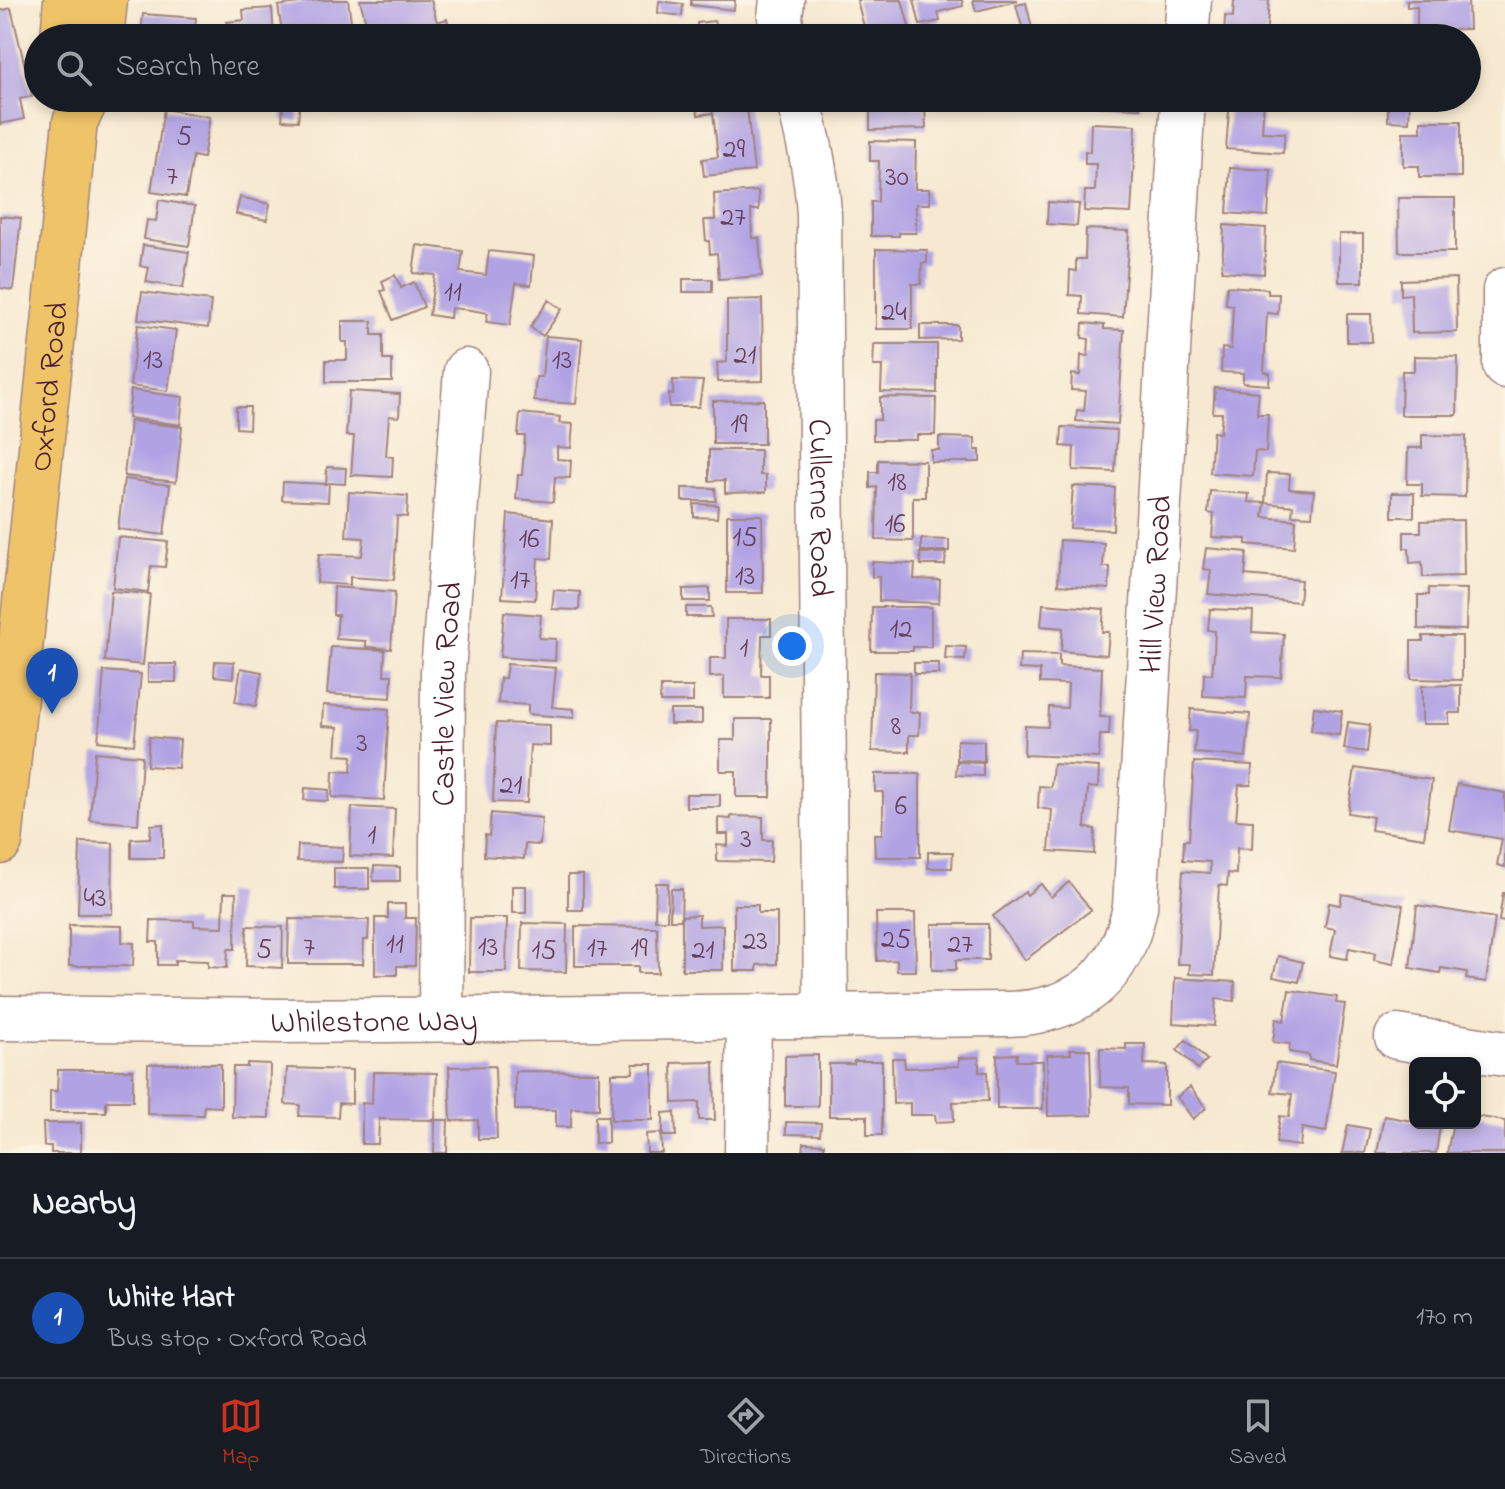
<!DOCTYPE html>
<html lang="en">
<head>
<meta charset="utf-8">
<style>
	:root { --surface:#171b24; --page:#20242c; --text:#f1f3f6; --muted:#9ea1a6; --line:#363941; --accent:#c8321e }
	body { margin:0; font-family:"Indie Flower",sans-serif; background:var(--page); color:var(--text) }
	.controls { position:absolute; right:24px; bottom:24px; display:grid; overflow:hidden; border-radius:12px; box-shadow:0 4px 12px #0003 }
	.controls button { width:72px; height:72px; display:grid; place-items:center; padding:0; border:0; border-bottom:2px solid var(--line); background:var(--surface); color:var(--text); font:40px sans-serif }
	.you { position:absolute; left:792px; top:646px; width:28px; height:28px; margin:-20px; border:6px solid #fff; border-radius:50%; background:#1a73e8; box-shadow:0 0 0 12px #1a73e833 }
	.badge { display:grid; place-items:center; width:52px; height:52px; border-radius:50%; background:var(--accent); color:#fff; font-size:26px; font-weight:700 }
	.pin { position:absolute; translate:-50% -66px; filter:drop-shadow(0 2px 4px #0008) }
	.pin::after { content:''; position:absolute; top:42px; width:28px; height:24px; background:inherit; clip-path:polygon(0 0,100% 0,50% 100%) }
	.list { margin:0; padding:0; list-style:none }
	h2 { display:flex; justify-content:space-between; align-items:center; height:104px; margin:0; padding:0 32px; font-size:34px }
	h2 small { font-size:26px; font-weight:400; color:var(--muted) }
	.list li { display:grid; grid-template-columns:52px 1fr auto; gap:24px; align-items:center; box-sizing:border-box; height:120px; padding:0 32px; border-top:2px solid var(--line) }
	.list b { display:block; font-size:30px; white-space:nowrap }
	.list p { margin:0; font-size:26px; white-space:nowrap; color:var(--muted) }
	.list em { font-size:26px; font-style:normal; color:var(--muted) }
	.icon { flex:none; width:44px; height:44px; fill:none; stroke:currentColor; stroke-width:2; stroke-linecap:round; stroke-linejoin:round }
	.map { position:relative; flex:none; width:1505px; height:1153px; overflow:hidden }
	.search { position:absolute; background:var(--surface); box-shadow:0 4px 12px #0003; left:24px; right:24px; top:24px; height:88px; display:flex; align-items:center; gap:20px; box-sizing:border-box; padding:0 28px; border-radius:44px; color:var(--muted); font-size:30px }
	.sheet { height:224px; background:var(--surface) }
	nav { display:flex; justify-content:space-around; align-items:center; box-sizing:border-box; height:112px; border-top:2px solid var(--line); background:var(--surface); font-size:22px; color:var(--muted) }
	nav a { display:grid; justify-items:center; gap:4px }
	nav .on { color:var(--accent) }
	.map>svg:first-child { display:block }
	.building { fill:#b1a2e4 }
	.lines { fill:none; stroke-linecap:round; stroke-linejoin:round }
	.minor-casing { stroke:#a0847e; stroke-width:47 }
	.major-casing { stroke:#a0847e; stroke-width:47 }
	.minor { stroke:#fff; stroke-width:44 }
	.major { stroke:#efc469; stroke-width:44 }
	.labels { text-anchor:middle; stroke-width:8; stroke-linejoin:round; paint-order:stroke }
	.number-label { font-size:28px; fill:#644059 }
	.street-label { font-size:32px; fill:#4a1f2b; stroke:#fcf5e5 }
</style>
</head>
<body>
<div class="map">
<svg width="1505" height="1153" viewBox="0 0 1505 1153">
	<rect width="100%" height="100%" fill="#fcf5e5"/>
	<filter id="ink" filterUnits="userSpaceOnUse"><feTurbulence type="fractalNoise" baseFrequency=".0125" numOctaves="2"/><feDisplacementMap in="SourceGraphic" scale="16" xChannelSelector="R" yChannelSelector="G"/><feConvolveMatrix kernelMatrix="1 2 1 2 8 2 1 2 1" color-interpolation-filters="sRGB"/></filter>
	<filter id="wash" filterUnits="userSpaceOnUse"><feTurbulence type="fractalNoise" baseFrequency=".006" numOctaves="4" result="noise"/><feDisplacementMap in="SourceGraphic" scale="32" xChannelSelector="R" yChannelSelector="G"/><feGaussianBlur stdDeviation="1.8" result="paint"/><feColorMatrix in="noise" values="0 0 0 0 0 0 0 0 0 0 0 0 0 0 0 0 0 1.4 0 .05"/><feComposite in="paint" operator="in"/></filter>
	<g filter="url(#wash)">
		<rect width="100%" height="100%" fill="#f7e9d1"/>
		<g id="blocks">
			<g class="building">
				<polygon points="318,0 348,0 353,34 327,38 283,38 278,6"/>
				<polygon points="360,0 431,0 437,22 447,19 452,38 427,38 424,26 380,38 370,38"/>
				<polygon points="691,0 735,0 734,10 691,5"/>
				<polygon points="857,0 902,0 912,38 867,38"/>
				<polygon points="914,0 962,0 963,6 938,12 940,21 920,25"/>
				<polygon points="973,0 1017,0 1017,1 976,11"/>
				<polygon points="1234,0 1269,0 1266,38 1224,38 1225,16 1233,17"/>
				<polygon points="1407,0 1468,0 1469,29 1417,30 1417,6 1407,7"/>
				<polygon points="659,1 683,4 682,16 658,13"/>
				<polygon points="1026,3 1033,32 1024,34 1016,5"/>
				<polygon points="11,8 32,96 20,99 24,119 0,124 0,11"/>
				<polygon points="272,8 274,38 228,38 227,22 244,20 243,10"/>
				<polygon points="143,14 196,18 194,36 141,38"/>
				<polygon points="714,21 716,27 730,26 732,38 680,38 679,32 697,30 697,23"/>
				<polygon points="140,98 184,98 183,104 140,100"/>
				<polygon points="284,98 300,98 298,121 282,120"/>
				<polygon points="696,98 746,98 754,171 704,176 702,159 718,157 713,113 698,115"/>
				<polygon points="870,98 911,98 911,106 925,106 926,129 870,130"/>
				<polygon points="1096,98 1140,98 1140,108 1096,106"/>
				<polygon points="1230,98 1264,98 1262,132 1285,133 1283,153 1226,149"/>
				<rect x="1422" y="98" width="36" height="5"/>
				<polygon points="1388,99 1410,100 1409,122 1388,121"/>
				<polygon points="164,109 210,117 203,158 193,156 186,197 151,192"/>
				<polygon points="1421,121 1461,121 1461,177 1419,177 1419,166 1403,166 1403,132 1421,132"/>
				<polygon points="1091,123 1136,125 1131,213 1084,211 1085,191 1095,191 1096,164 1085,164 1085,151 1090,152"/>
				<polygon points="870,141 916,142 915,189 929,189 930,204 916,204 916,233 899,233 899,236 871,236 871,202 878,202 879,161 870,161"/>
				<polygon points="1230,168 1271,170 1268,216 1227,213"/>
				<polygon points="758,191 759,210 751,210 752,238 759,238 762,276 719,279 717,253 710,254 709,241 706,241 704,220 715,220 714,194"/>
				<polygon points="240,197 270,204 267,220 236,214"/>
				<polygon points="1398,198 1455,198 1455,252 1399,252"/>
				<polygon points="159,200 195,206 189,246 144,239 147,220 156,221"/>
				<polygon points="1048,202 1079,204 1077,226 1047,224"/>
				<polygon points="0,216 21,218 13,290 0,288"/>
				<polygon points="1224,225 1266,228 1264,274 1222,271"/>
				<polygon points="1086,229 1129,231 1123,317 1081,314 1082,296 1069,295 1070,270 1076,271 1076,259 1085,259"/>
				<rect x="1339" y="234" width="24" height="48"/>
				<polygon points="143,245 189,252 183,288 146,282 149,268 140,266"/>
				<polygon points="417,245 463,251 460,272 486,275 489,251 534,256 531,285 516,283 510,325 486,322 488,313 471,310 451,308 450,318 429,315 435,275 413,273"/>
				<polygon points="876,249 927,250 927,263 922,263 921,284 912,284 912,329 876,329"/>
				<polygon points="395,275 401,288 414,282 424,307 393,320 381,291 385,290 382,281"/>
				<polygon points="1456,278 1457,332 1412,333 1411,294 1401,295 1401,280"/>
				<rect x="683" y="279" width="29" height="13"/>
				<polygon points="1227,286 1268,289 1268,294 1279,294 1278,314 1267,313 1264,372 1270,373 1269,385 1243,383 1243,373 1221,372 1222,348 1231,349 1233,305 1226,304"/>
				<polygon points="142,292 211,301 208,328 138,319"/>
				<polygon points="762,299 763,381 718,382 717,363 727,362 727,300"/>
				<polygon points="549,300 562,309 543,336 530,327"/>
				<polygon points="1347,314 1371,314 1372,342 1347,342"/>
				<polygon points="342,321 372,321 372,335 383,335 383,360 392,360 392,382 326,382 326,360 347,360 347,342 342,342"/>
				<polygon points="1083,323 1104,325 1104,329 1124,330 1118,424 1076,421 1077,410 1084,411 1086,391 1071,390 1072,374 1080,375 1081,355 1088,356 1089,339 1082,338"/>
				<polygon points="138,325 176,330 168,391 130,386"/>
				<polygon points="920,325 958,325 958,339 920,340"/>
				<polygon points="546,336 582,339 576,404 534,401 536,377 542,377"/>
				<polygon points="874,344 937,344 937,393 881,392 882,366 873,366"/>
				<polygon points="1414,356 1458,357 1457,415 1401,415 1402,371 1414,371"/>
				<polygon points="673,380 703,381 699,407 669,407 669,394 673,395"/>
				<polygon points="1215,388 1259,392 1257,414 1268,414 1266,452 1255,451 1253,476 1210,473 1213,432 1220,433 1222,413 1213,413"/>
				<polygon points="131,390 183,397 180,425 128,418"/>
				<polygon points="349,391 400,394 399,417 389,416 386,456 393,457 392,477 351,475 354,436 346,436"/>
				<polygon points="880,397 936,398 935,435 917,435 917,440 873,440 873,420 880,420"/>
				<polygon points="764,400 764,444 713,444 713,401"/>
				<polygon points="236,407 250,407 249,429 236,428"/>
				<polygon points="520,413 560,417 559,423 573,424 571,448 557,447 557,459 571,460 570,478 555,477 553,502 516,499 518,475 522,475 525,436 518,436"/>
				<polygon points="130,421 182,427 176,482 124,476"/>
				<polygon points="1062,427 1117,430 1115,472 1073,470 1074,447 1061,446"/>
				<polygon points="1422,435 1466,436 1465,497 1422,496 1422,484 1407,484 1408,448 1422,448"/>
				<polygon points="939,437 975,438 975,450 980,450 980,462 931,462 931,450 939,450"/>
				<polygon points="709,450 760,450 760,475 766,475 766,492 725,493 725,480 709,481"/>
				<polygon points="878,460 925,461 925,497 913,497 913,541 876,540 877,487 870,488 870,472 878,472"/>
				<polygon points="327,467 346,468 345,484 329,483 328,502 282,500 283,482 326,484"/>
				<polygon points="1267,473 1290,474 1289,489 1314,491 1312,516 1292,515 1293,506 1265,503 1263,517 1296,520 1294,548 1246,544 1246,539 1212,537 1214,514 1208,513 1210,491 1249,494 1248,502 1265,503"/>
				<polygon points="124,479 170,485 164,535 118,529"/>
				<polygon points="1073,486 1115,488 1113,530 1070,528"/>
				<polygon points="682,488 715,488 716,501 682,501"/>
				<polygon points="349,492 408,496 407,517 397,516 394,580 350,577 350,585 317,583 319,554 362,556 364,538 346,537"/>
				<rect x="1392" y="493" width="22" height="24"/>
				<polygon points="694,504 718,505 717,518 694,517"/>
				<polygon points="508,514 553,519 551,559 538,558 535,600 502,598"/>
				<polygon points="727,515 762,515 763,593 727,593"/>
				<polygon points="1463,520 1464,576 1423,577 1422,562 1410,563 1409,548 1404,548 1404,532 1421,532 1421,521"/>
				<polygon points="118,537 168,542 165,567 151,566 148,592 113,588"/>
				<polygon points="921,539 949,540 949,551 921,551"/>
				<polygon points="1060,540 1104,543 1103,567 1110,567 1109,589 1058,585"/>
				<polygon points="1206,548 1247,552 1245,575 1301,580 1299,602 1208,594 1211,570 1203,569"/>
				<polygon points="920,553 946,553 945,565 921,565"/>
				<polygon points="872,562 915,564 914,579 940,580 939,603 879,601 879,577 872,577"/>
				<polygon points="334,587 395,592 391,649 366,647 366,641 336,639 338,615 333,615"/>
				<polygon points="710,588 710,601 683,601 683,589"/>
				<polygon points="1429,588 1467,589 1466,630 1418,629 1418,595 1429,595"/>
				<polygon points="554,590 580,592 579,610 552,609"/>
				<polygon points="111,591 150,594 143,665 105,661"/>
				<polygon points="1043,604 1104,609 1102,632 1109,632 1107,655 1061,651 1063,628 1041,626"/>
				<polygon points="686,607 711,607 712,617 686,617"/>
				<polygon points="872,607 931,607 931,647 913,647 913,651 871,651"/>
				<polygon points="1210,609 1253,611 1252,632 1284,634 1281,677 1247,676 1246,698 1203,696 1204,674 1212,674 1214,653 1215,631 1208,630"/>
				<polygon points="504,612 541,615 539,638 556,639 555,661 500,657"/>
				<polygon points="726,619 771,619 771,635 762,635 761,675 769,675 769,698 724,698 724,676 710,677 710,658 726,658"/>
				<polygon points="1423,636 1462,636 1462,680 1411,679 1411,641 1423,641"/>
				<polygon points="946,646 966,647 965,660 945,659"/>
				<polygon points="331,647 385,650 384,675 392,675 391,698 327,694"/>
				<polygon points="1020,654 1059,655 1059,666 1102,668 1100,717 1110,717 1109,735 1100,735 1099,758 1024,755 1025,726 1048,727 1049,707 1067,708 1068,684 1040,683 1040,670 1019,669"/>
				<polygon points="215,661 234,662 233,678 214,676"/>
				<rect x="914" y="663" width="25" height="11"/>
				<rect x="148" y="664" width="28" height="18"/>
				<polygon points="507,664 556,668 552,707 574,709 574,718 528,714 528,705 498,703 500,678 505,678"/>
				<polygon points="241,668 262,672 256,706 235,702"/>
				<polygon points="104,671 141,674 134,745 98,741"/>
				<polygon points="874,672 910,673 909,712 920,712 919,735 909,735 909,752 872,751"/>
				<polygon points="1461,685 1461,713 1449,713 1449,724 1422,724 1422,686"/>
				<polygon points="661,687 693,687 693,702 660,702"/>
				<polygon points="323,705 389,709 384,800 332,797 333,771 351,772 352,756 336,755 338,727 322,726"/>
				<polygon points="1314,707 1342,711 1339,735 1311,731"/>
				<polygon points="1191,709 1250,714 1246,757 1194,753 1196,731 1189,731"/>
				<rect x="670" y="710" width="32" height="14"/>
				<polygon points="735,719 771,719 771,797 736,797 736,771 720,771 720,740 735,740"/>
				<polygon points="1348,722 1370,725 1367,752 1344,749"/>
				<polygon points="496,723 550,725 550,746 530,745 527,803 493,802"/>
				<polygon points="149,737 180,740 178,768 147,766"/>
				<polygon points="957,740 984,741 984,761 957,760"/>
				<polygon points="95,752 142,756 138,824 90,820"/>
				<polygon points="957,762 983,763 983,776 956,775"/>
				<polygon points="1194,762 1252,765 1251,785 1239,785 1236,820 1253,821 1252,849 1237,848 1236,874 1228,873 1227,886 1219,885 1214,975 1189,974 1190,964 1177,964 1183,871 1210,873 1210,862 1183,860 1184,840 1189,840"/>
				<polygon points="1053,764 1099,767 1098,788 1088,787 1086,812 1085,828 1095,829 1094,854 1049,851 1052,810 1038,808 1039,786 1051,787"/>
				<polygon points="1355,768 1432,780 1424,838 1371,830 1373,817 1348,813"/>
				<polygon points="875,774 920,774 920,857 875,857 874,834 882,834 883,817 883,792 875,792"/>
				<polygon points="1457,784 1505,793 1505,867 1497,865 1502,839 1449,830"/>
				<polygon points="305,788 329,790 328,801 304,800"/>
				<rect x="686" y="794" width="34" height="13"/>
				<polygon points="352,807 395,809 393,858 350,856"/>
				<polygon points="491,813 542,818 540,845 525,844 524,859 484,856 485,835 489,836"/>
				<polygon points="731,816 763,817 763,840 772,840 771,862 717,861 717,845 728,846 728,834 718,834 718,818 731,819"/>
				<polygon points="163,824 163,858 131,858 131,839 150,838 151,825"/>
				<polygon points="80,842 113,843 112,914 78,914"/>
				<polygon points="298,845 343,847 342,862 297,861"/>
				<polygon points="928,852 953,852 952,868 928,868"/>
				<polygon points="374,866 400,867 400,881 373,881"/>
				<rect x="334" y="868" width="35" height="21"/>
				<rect x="568" y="875" width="15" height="35"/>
				<polygon points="1069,882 1091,910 1025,960 993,916 1025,892 1027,895 1041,884 1051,897"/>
				<polygon points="656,883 668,883 667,920 655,920"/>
				<rect x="512" y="886" width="14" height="27"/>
				<polygon points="671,889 682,889 681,920 670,920"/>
				<polygon points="224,893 236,893 235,949 228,949 227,968 208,967 208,961 175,960 175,965 158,965 158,942 150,942 151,920 194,921 194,926 223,927"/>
				<polygon points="1503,893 1505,893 1505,922 1499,921"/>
				<polygon points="1342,894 1403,905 1393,964 1374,960 1375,953 1349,948 1347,959 1330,956 1335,929 1325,927 1329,903 1340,905"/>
				<polygon points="388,904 405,904 405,918 416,918 415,966 397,966 397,975 375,975 375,918 388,918"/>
				<polygon points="734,905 758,905 758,913 777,913 777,964 757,965 757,971 734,971"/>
				<polygon points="1417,905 1495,918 1486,982 1466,979 1467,972 1441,968 1440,973 1410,968"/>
				<polygon points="876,913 915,913 916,971 897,971 897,960 877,961"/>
				<polygon points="699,915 699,926 723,925 723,970 682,970 682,916"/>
				<polygon points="470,918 507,918 506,972 469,972"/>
				<polygon points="289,919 369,920 368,940 364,940 363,964 288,964"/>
				<polygon points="522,923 567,924 566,972 521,971"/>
				<polygon points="932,924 988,924 988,960 956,960 956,970 932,970"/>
				<polygon points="69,925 122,926 122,942 134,943 133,966 69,966"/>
				<polygon points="247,926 283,927 282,968 246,966"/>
				<polygon points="575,926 657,927 658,973 638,973 638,966 575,966"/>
				<polygon points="1278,956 1303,962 1299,982 1273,977"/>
				<polygon points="1175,978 1235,982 1234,1001 1216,999 1214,1026 1173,1023"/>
				<polygon points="1289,990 1337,997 1336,1003 1345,1004 1336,1064 1309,1060 1309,1055 1289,1052 1290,1044 1273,1042 1276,1019 1284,1021"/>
				<polygon points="1186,1040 1207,1060 1198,1069 1177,1050"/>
				<polygon points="1126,1044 1145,1044 1144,1064 1167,1065 1167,1105 1129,1104 1129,1088 1100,1087 1100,1048 1126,1049"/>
				<polygon points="1070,1049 1090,1049 1092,1115 1048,1116 1047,1055 1071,1054"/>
				<polygon points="1017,1054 1016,1061 1043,1061 1043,1109 997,1109 997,1055"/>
				<polygon points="818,1055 818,1106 785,1106 785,1056"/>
				<polygon points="979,1057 979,1072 987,1072 988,1101 953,1102 954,1121 936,1122 935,1115 910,1115 910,1103 893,1104 892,1058 904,1058 905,1068 959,1066 959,1058"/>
				<polygon points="854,1061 882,1061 882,1135 867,1135 867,1116 829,1116 829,1064 854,1064"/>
				<polygon points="714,1062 715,1120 699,1120 699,1102 673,1103 672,1063"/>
				<polygon points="247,1063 270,1064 269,1118 232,1117 233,1067 247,1067"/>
				<polygon points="1276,1063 1335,1071 1326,1132 1302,1128 1300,1146 1276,1143 1280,1116 1289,1117 1292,1094 1272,1092"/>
				<polygon points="148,1064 221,1064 221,1107 204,1106 203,1115 147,1114"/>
				<polygon points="633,1064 653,1064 653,1120 611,1120 612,1073 633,1073"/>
				<polygon points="495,1066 497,1139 478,1139 478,1120 451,1121 449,1067"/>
				<polygon points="287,1068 352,1070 352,1104 339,1103 338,1117 299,1116 300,1105 285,1104"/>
				<polygon points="58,1070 133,1070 133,1101 106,1101 106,1112 50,1112 50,1091 57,1091"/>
				<polygon points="515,1071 599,1072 599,1109 571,1108 571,1127 556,1127 556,1110 515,1110"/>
				<polygon points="373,1072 437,1073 435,1120 379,1119 378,1144 362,1144 362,1103 372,1104"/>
				<polygon points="1190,1087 1206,1108 1193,1119 1177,1097"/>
				<polygon points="675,1112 676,1136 663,1136 663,1113"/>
				<rect x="595" y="1116" width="13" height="27"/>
				<polygon points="1384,1116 1440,1126 1436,1153 1377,1153"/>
				<polygon points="1475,1116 1505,1121 1505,1153 1447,1153 1453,1123 1475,1123"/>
				<polygon points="435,1120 448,1120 447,1153 434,1153"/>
				<polygon points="786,1122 821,1123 820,1135 786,1134"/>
				<polygon points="43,1123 81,1123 81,1153 51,1153 51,1146 44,1146"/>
				<polygon points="1348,1125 1370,1129 1365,1153 1342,1153"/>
				<polygon points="661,1133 662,1153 647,1153 646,1134"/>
				<polygon points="804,1143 824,1144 824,1153 803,1153"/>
			</g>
		</g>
	</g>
	<g filter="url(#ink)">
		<use href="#blocks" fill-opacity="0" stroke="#a0847e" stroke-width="2"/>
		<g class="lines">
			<g class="minor-casing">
				<g id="minor">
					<polyline points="782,0 780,17 783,38"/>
					<polyline points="1186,38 1189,0"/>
					<path id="s1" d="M798,98C808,137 817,174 819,215L826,1015"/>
					<polyline points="1505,290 1505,366"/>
					<path id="s2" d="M0,1018L281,1021L1008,1014C1080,1012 1121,977 1135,907L1183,98"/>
					<path id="s3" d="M441,1018L443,672L466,371"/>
					<polyline points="1397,1037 1505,1054"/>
					<polyline points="747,1153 749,1017"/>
				</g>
			</g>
			<g class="major-casing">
				<g id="major">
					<polyline points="63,38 66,0"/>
					<polyline points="101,38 105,0"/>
					<path id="s4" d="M0,842L75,122L87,98"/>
				</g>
			</g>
			<use href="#minor" class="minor"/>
			<use href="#major" class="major"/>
		</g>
	</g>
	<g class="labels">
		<g class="number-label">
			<text x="184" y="144">5</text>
			<text x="734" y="157">29</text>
			<text x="172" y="184">7</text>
			<text x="897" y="185">30</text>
			<text x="733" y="225">27</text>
			<text x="453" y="300">11</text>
			<text x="894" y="320">24</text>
			<text x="745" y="363">21</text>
			<text x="153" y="368">13</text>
			<text x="562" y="368">13</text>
			<text x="739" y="432">19</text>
			<text x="897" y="490">18</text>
			<text x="895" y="532">16</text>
			<text x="745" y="545">15</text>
			<text x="529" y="547">16</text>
			<text x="745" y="584">13</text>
			<text x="520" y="588">17</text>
			<text x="901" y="637">12</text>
			<text x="744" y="656">1</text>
			<text x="896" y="734">8</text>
			<text x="362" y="751">3</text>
			<text x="511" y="793">21</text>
			<text x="901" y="814">6</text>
			<text x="372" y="843">1</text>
			<text x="746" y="847">3</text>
			<text x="95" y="906">43</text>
			<text x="896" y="947">25</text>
			<text x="755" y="949">23</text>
			<text x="395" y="952">11</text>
			<text x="960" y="952">27</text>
			<text x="309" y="955">7</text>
			<text x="488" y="955">13</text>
			<text x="597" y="956">17</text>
			<text x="639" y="956">19</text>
			<text x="264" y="957">5</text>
			<text x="544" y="958">15</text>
			<text x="703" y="958">21</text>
		</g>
		<g class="street-label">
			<text dy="11" stroke="none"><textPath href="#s4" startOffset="458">Oxford Road</textPath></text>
			<text dy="11" stroke="none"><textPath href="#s1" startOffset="412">Cullerne Road</textPath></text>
			<text dy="11" stroke="none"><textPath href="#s2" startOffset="1514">Hill View Road</textPath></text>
			<text dy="11" stroke="none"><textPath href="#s3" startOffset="324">Castle View Road</textPath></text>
			<text dy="11" stroke="none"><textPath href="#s2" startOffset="374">Whilestone Way</textPath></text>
		</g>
	</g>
</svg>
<div class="controls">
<button><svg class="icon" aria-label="locate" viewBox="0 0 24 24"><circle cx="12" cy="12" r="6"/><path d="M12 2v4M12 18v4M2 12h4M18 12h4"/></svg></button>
</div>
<div class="you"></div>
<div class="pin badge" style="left:52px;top:714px;background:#1a4fb4">1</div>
<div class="search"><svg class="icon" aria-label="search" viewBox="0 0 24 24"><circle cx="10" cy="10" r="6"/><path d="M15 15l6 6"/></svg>Search here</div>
</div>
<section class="sheet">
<h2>Nearby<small></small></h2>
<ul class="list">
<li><span class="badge" style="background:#1a4fb4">1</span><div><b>White Hart</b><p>Bus stop · Oxford Road</p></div><em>170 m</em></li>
</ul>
</section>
<nav>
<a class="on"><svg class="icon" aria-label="map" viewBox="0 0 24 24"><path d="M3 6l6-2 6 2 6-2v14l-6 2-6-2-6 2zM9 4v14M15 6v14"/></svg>Map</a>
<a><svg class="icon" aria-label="directions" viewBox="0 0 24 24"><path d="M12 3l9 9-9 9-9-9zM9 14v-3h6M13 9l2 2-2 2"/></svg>Directions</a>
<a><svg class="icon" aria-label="saved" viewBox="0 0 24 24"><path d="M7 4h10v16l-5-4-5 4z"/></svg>Saved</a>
</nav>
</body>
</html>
